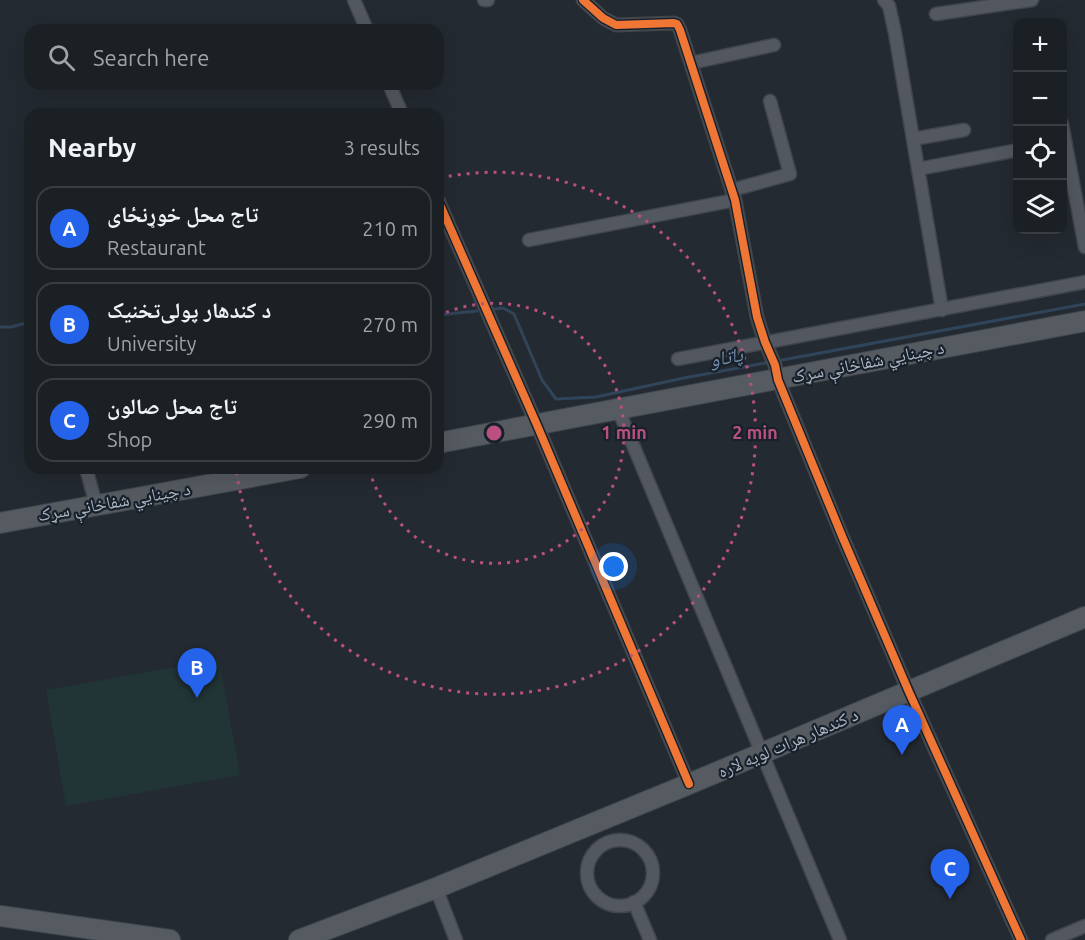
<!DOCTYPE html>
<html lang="en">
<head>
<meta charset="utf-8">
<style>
	:root { --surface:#1b2025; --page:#24282d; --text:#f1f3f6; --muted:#a0a3a7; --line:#393e42; --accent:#2563eb }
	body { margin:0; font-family:Ubuntu,"Noto Naskh Arabic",sans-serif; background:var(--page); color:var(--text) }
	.controls { position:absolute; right:18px; top:18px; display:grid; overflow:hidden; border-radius:12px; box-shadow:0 6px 24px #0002 }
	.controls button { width:54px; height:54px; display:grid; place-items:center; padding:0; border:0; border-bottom:2px solid var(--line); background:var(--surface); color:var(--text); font:30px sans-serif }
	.you { position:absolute; left:614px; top:567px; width:21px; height:21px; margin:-15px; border:4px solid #fff; border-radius:50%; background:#1a73e8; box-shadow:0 0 0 9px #1a73e833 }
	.badge { display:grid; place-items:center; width:39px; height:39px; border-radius:50%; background:var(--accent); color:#fff; font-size:20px; font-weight:700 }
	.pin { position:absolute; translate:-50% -50px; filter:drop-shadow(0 2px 3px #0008) }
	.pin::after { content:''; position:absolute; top:32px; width:21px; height:18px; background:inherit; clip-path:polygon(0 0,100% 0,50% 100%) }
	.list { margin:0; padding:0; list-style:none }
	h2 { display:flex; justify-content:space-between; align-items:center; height:78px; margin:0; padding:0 24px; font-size:26px }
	h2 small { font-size:20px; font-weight:400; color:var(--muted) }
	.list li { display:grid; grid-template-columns:39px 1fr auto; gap:18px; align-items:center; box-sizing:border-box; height:84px; margin:0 12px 12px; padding:0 12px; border:2px solid var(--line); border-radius:18px }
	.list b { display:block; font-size:22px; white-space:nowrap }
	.list p { margin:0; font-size:20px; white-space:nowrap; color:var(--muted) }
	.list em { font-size:20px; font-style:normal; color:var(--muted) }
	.icon { flex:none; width:33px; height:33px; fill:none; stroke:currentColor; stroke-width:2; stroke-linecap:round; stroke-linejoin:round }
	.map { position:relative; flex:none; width:1085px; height:940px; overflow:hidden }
	.search { position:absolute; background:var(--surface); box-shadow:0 6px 24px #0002; left:24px; top:24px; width:420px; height:66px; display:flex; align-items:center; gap:15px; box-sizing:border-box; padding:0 21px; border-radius:18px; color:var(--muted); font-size:22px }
	.panel { position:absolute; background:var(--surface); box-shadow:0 6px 24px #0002; left:24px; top:108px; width:420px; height:366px; border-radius:18px }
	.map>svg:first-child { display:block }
	.green { fill:#213436 }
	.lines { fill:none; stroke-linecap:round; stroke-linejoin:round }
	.stream { stroke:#30445a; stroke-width:3 }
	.street-casing { stroke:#40454a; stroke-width:15 }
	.primary-casing { stroke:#41474e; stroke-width:22 }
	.street { stroke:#535860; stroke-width:12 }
	.primary { stroke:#565b61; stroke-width:20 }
	.cycleway-casing { stroke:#18212b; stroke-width:11 }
	.cycleway { stroke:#f07635; stroke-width:8 }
	.ring { fill:none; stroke:#ba5080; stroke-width:3; stroke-dasharray:3 6 }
	.labels { text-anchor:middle; stroke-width:4.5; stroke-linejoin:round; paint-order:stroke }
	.street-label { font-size:18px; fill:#acb7c4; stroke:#18212b }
	.water-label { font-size:20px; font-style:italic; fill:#738fad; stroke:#18212b }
	.centre { fill:#ba5080; stroke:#18212b; stroke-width:3 }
	.ring-label { font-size:18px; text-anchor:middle; font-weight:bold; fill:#ba5080; stroke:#18212b; stroke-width:4.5; stroke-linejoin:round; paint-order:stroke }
</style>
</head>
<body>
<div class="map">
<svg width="1085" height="940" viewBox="0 0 1085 940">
	<rect width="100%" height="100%" fill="#242a31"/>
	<polygon class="green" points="219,659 240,775 66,806 46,690"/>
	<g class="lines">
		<g class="stream">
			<polyline points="495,309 503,308 514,314 542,380 556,399 596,397 684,378 771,362"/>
			<polyline points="438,315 477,311"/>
			<polyline points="0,327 11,327 30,322"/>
			<polyline points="777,361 1085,304"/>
		</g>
		<g class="street-casing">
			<g id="street">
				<polyline points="354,0 367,30"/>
				<polyline points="484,0 488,0"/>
				<polyline points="583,0 603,18 616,25 674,23 677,24 680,30 735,200 757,317 765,342 775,365 778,380 842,536 909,692 1021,940"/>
				<polyline points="884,0 889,6 895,33 942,310"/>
				<polyline points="936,14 1032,0"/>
				<polyline points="691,63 774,45"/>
				<polyline points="389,84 402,114"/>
				<polyline points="1062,124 1085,247"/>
				<polyline points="913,139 964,130"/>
				<polyline points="918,169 1018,150"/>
				<polyline points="732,190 790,174 770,101"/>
				<polyline points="438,200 537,425 689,784"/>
				<polyline points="529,240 735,200"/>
				<polyline points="678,359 1085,282"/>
				<polyline points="618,409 840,940"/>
				<polyline points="86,468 96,505"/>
				<circle cx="620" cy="873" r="33"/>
				<polyline points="436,888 456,940"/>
				<polyline points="634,902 650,940"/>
				<polyline points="1052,940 1085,926"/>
			</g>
		</g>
		<g class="primary-casing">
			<g id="primary">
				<polyline points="438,443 1085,321"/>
				<polyline points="0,523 300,468"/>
				<polyline points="0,916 170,940"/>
				<polyline points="299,940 436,888 689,784 1085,617"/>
			</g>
		</g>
		<use href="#street" class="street"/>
		<use href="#primary" class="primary"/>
		<g class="cycleway-casing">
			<g id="cycleway">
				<polyline points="583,0 603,18 616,25 674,23 677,24 680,30 735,200 757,317 765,342 775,365 778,380 842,536 909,692 1021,940"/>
				<polyline points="438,200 537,425 689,784"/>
			</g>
		</g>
		<use href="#cycleway" class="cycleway"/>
	</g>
	<g class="ring">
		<path d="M438 316A130 130 0 1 1 369 469"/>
		<path d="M440 178A261 261 0 1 1 236 469"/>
	</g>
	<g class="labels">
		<g class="street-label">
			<text transform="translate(868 362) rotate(-11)" y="6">د چينايي شفاخانې سړک</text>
			<text transform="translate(114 502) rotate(-10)" y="6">د چينايي شفاخانې سړک</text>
			<text transform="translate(788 743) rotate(-23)" y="6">د کندهار هرات لویه لاره</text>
		</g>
		<g class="water-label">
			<text transform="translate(726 357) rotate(-11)" y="7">پاتاو</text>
		</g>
	</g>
	<circle cx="494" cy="433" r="9" class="centre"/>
	<g class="ring-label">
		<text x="624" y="439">1 min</text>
		<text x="755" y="439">2 min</text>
	</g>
</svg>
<div class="controls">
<button>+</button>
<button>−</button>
<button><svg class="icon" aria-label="locate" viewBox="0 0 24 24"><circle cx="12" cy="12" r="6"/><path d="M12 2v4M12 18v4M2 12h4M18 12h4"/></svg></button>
<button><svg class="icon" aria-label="layers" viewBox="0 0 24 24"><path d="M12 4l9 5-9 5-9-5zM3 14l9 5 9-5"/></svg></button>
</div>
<div class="you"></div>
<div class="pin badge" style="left:902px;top:755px">A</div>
<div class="pin badge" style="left:197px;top:698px">B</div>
<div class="pin badge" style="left:950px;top:899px">C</div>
<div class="search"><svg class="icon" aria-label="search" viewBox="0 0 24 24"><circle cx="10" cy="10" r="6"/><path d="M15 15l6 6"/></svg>Search here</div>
<section class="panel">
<h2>Nearby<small>3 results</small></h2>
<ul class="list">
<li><span class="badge">A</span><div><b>تاج محل خوړنځای</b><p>Restaurant</p></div><em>210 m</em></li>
<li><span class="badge">B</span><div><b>د کندهار پولی‌تخنیک</b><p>University</p></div><em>270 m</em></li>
<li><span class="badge">C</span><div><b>تاج محل صالون</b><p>Shop</p></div><em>290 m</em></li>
</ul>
</section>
</div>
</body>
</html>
